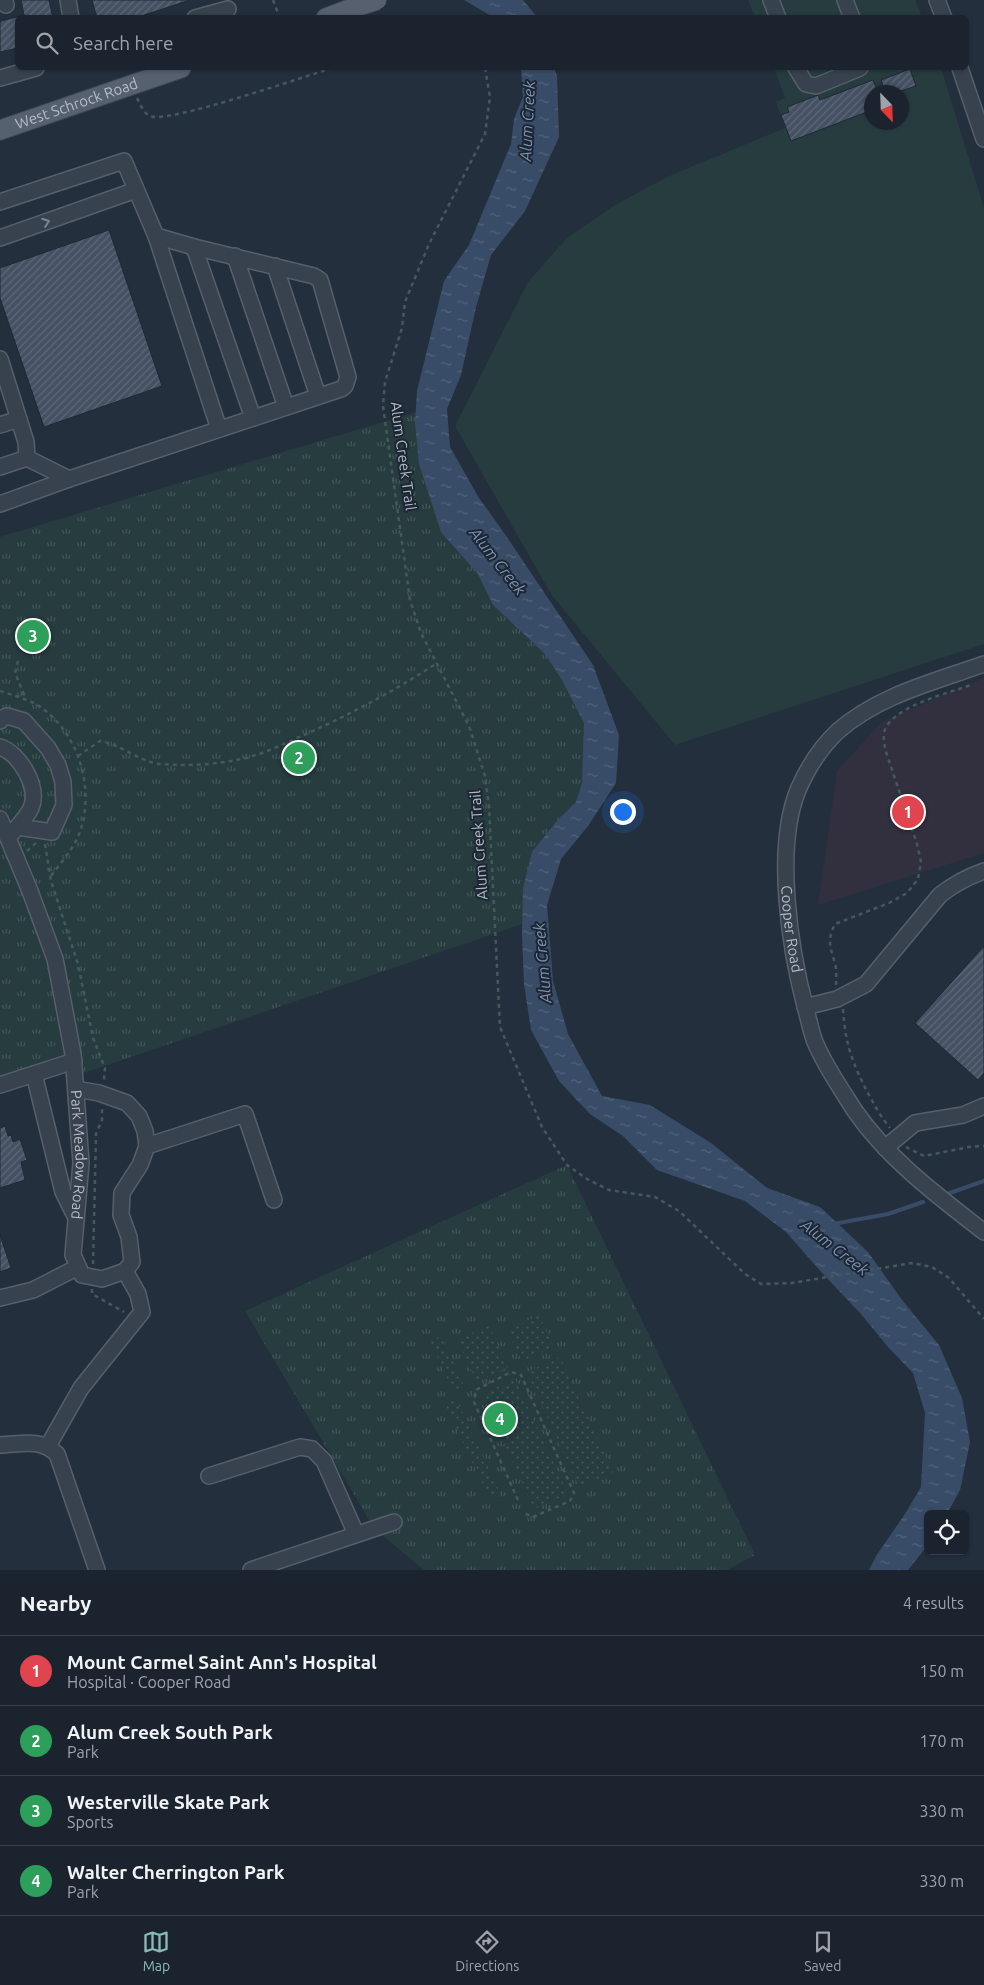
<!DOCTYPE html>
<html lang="en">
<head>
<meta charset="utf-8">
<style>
	:root { --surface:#1b232e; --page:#242b36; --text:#f1f3f6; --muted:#a0a4aa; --line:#39404a; --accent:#8bbbb9 }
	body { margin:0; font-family:Ubuntu,sans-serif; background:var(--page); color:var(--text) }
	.controls { position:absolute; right:15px; bottom:15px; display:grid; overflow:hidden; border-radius:8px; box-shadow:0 1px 4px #0004 }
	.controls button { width:45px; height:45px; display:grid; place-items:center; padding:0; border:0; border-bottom:1px solid var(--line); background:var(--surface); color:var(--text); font:25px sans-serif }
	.compass { position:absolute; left:864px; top:85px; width:45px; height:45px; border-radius:50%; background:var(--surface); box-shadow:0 1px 4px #0004; rotate:157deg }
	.you { position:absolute; left:622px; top:811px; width:18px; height:18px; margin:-12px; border:4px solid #fff; border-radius:50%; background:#1a73e8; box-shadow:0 0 0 8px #1a73e833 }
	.badge { display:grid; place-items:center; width:32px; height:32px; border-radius:50%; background:var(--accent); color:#fff; font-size:16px; font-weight:700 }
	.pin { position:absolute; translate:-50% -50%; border:2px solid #fff; box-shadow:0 1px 5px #0006 }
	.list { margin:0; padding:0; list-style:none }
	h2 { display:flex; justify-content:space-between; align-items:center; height:65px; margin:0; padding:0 20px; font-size:21px }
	h2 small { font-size:16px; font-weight:400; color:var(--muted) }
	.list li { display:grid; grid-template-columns:32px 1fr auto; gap:15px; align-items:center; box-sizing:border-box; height:70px; padding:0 20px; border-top:1px solid var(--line) }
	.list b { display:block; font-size:19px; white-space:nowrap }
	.list p { margin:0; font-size:16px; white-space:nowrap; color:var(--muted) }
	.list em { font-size:16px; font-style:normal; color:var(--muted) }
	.icon { flex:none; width:28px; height:28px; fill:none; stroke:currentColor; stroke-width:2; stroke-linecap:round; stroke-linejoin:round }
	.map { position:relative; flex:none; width:984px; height:1570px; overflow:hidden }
	.search { position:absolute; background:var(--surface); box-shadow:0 1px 4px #0004; left:15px; right:15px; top:15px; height:55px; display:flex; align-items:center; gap:12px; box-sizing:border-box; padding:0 18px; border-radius:8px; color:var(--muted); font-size:19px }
	.sheet { height:345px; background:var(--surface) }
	nav { display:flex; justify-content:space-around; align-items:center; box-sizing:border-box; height:70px; border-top:1px solid var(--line); background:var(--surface); font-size:14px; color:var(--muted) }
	nav a { display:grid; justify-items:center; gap:2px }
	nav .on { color:var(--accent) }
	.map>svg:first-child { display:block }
	.medical { fill:#32303f }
	.grass { fill:#263c3f; fill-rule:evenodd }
	.park { fill:url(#park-tufts) }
	.garden { fill:url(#garden-dots) }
	.water { fill:url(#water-ripples) }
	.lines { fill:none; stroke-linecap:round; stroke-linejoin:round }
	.stream { stroke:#394c67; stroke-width:4 }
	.building { fill:url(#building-hatch); stroke:#1f2835 }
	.minor-casing { stroke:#565f6c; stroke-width:18 }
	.major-casing { stroke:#414a57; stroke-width:21 }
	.path { stroke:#44595c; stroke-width:2.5; stroke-dasharray:4 4; stroke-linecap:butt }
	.minor { stroke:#38414e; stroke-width:15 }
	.major { stroke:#56606e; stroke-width:19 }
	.major-bridge-casing { stroke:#414a57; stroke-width:21; stroke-linecap:butt }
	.major-bridge { stroke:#56606e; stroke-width:19 }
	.oneway { stroke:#7c8592 }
	.labels { text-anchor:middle; stroke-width:4; stroke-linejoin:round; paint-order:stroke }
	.street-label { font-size:15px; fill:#b4bcc9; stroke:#1d2633 }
	.water-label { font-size:16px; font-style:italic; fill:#7c92b1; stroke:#1d2633 }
</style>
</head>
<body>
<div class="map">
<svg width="984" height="1570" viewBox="0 0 984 1570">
	<defs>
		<pattern id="park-tufts" width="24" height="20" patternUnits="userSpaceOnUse" patternTransform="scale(1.25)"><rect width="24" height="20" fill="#263c3f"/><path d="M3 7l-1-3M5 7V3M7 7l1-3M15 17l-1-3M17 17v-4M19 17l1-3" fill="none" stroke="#435659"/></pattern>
		<pattern id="garden-dots" width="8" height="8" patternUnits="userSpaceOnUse" patternTransform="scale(1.25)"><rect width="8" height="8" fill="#263c3f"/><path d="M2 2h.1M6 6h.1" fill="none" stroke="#435659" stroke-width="1.8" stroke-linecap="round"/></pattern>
		<pattern id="water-ripples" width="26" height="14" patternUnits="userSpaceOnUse" patternTransform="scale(1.25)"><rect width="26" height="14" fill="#394c67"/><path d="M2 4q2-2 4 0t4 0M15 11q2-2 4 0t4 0" fill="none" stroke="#53647b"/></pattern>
		<pattern id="building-hatch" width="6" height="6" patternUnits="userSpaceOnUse" patternTransform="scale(1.25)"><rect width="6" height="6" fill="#455162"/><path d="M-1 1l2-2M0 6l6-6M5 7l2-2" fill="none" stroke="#5d6877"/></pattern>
	</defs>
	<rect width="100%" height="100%" fill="#242f3e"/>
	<polygon class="medical" points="984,678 984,853 818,905 837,771 883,721"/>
	<g class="grass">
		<polygon points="748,0 915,0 922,17 755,17"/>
		<path d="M774,68H941L984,208V644L675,745L551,594L455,426L528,282L567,238L615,205L667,177L785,128L776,102L785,98ZM872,92H902V122H872Z"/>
	</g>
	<g class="park">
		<polygon points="427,409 598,723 598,793 548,859 537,919 75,1076 73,1054 0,1080 0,537"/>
		<polygon points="567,1165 755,1555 727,1570 424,1570 374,1528 245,1311"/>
	</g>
	<g class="garden">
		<polygon points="539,1315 554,1347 522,1361 507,1330"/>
		<polygon points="489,1325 508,1367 477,1382 457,1340"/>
		<polygon points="441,1336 465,1388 454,1393 430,1341"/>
		<polygon points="560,1357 613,1472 579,1487 527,1372"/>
		<polygon points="515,1379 568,1494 534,1509 482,1394"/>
		<polygon points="456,1399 501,1495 490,1500 445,1404"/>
	</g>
	<g class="water">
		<polygon points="464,0 523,0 537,17 493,17"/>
		<polygon points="521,68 554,68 557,76 559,137 525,211 491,255 476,307 461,375 447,409 450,447 479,498 500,527 593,665 619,735 616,783 588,826 561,859 547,905 553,981 568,1034 602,1096 650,1105 711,1143 767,1188 820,1207 868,1252 902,1300 939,1345 962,1398 970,1442 960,1490 947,1514 928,1514 928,1545 908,1570 869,1570 876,1556 905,1514 921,1487 925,1413 913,1373 888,1347 861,1314 823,1274 786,1232 745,1201 657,1170 623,1136 590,1114 559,1081 531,1030 524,984 522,934 523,888 532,852 557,821 576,802 582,783 584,723 562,680 545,654 493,605 478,574 441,532 419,464 415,423 417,391 444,281 469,245 511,144 514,119 523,97"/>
	</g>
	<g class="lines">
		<g class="stream">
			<polyline points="947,1194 984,1181"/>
			<polyline points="833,1224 888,1214 923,1202"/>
		</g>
	</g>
	<g class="building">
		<polygon points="21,0 49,0 53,18 18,18 18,48 0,52 0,23 1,21 24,15"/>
		<polygon points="92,0 190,0 135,18 97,18"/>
		<polygon points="910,69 916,86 898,92 885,92 881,80"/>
		<polygon points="873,80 878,92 872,92 872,110 791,141 781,115 789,112 787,107 818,95 820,100"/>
		<polygon points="109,230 162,386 44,427 0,298 0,268"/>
		<polygon points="984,946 984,1073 978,1080 915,1023"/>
		<polygon points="5,1126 8,1136 11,1135 13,1142 20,1139 27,1160 21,1162 25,1180 0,1188 0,1128"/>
		<polygon points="0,1235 11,1268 0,1272"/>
	</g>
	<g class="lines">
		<g class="minor-casing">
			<g id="minor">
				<polyline points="5,0 6,5"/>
				<polyline points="68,0 71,18"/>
				<polyline points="771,0 778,18"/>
				<polyline points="845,0 852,18"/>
				<polyline points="937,0 944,18"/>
				<polyline points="195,18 228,9"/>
				<polyline points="796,68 806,84 816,86 860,68"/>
				<polyline points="960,68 984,139"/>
				<polyline points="0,78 36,68"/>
				<polyline points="0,202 124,161 156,236 194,247 314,276 320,280 348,377 345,386 341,389 69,479 27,458 0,467"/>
				<polyline points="156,236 219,429"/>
				<polyline points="0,238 136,190"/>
				<polyline points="194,247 253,418"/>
				<polyline points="235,256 286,407"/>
				<polyline points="275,266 318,396"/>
				<polyline points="0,359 26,442 27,458"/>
				<polyline points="0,425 19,419"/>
				<polyline points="0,504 69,479"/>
				<path id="s1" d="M984,664C934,682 879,695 838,731C821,747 807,769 798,790C774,849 790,950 806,1010C809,1020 811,1032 815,1042C825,1066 841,1089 855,1111C889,1160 938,1196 984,1232"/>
				<polyline points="0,721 1,719 7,716 24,721 48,748 58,765 63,782 64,805 52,832 18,827"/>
				<path d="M0,747C20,753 40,788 31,808C27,817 18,826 12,833"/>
				<path id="s2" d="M0,819L30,891L55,959L73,1054L81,1163L73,1255L82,1275L102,1279L125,1271"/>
				<path d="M805,1007L837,999L866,984L940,895C954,884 967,877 984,871"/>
				<polyline points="34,1074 63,1192 75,1216"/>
				<polyline points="0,1085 74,1061"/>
				<polyline points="76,1089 99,1093 127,1103 139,1116 145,1131 147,1146 140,1165 122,1193 121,1215 129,1237 132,1262 125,1271"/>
				<polyline points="147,1146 245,1114 274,1200"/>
				<polyline points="885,1148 915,1123 963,1115 984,1106"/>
				<polyline points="0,1298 33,1290 78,1267"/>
				<path d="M0,1445C23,1444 39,1438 57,1454L97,1570"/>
				<polyline points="48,1446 81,1388 142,1312 138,1294 125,1271"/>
				<polyline points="209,1476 300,1447 312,1449 324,1461 356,1534"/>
				<polyline points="251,1570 394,1522"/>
			</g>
		</g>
		<g class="major-casing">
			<g id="major">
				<polyline points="326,18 347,10"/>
				<path id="s3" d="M0,130L181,68"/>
			</g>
		</g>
		<g class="path">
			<polyline points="273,0 280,18"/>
			<polyline points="485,68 490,97 485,134 429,244 405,302 402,328 385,382 383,406 410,600 421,633 469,726 485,776 489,807 500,1027 542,1127 567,1165 587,1179 609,1190 655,1197 679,1211 745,1274 761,1284 792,1283 912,1263 932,1267 949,1278 984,1319"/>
			<path d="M137,98C140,103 143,113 150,116C165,125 308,75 333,68"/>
			<polyline points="18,661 15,673 23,692 23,698"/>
			<path d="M0,691C13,695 27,699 39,706C79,733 95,788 80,832C74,848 60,864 50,877"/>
			<path d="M78,756L100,741C120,744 142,763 160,764C185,766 212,765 236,760C256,757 277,747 297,738C345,717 393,692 437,663"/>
			<polyline points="45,844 51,881 78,964 93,1038 105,1068 104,1080"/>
			<polyline points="27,851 36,843"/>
			<path d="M836,985C836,978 837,971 835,964C831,947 826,942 835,924L889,903L907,893L918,879L921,862L917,844L885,749C885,744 883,738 884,733C889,707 949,693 971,685"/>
			<path d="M843,1009C844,1021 845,1033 848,1044C853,1067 875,1110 890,1128"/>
			<polyline points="906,1147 924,1156 969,1147 984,1146"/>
			<polyline points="93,1264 96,1134 102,1120 102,1108"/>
			<polyline points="92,1289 92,1294 124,1312"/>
			<polyline points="518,1500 474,1402 476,1390 511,1372 521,1375 574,1493 570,1501 533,1517 524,1513"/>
		</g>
		<use href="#minor" class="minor"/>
		<use href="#major" class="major"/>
		<g class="major-bridge-casing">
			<polyline id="major-bridge" points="347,10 377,0"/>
		</g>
		<use href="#major-bridge" class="major-bridge"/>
	</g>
	<defs><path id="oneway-chevron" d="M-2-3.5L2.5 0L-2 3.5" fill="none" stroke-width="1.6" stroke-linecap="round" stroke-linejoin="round" transform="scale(1.25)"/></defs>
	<use class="oneway" href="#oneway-chevron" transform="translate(46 222) rotate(-20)"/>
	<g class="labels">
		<g class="street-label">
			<text dy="5" stroke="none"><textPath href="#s3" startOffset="81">West Schrock Road</textPath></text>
			<text transform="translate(403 456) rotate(82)" y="5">Alum Creek Trail</text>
			<text transform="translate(479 845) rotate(-94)" y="5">Alum Creek Trail</text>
			<text dy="5" stroke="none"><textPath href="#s1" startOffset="374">Cooper Road</textPath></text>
			<text dy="5" stroke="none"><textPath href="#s2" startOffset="348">Park Meadow Road</textPath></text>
		</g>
		<g class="water-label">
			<text transform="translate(527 121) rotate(-87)" y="6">Alum Creek</text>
			<text transform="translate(498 561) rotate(52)" y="6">Alum Creek</text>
			<text transform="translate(542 963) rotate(-95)" y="6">Alum Creek</text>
			<text transform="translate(835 1247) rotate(38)" y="6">Alum Creek</text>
		</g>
	</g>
</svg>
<div class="controls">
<button><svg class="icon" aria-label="locate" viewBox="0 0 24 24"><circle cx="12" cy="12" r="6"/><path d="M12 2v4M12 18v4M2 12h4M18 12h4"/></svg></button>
</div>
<svg class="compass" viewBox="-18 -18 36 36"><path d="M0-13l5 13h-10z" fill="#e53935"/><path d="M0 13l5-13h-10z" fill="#a0a4aa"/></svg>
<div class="you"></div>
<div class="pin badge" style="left:908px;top:812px;background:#e0444e">1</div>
<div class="pin badge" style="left:299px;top:758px;background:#2e9e5b">2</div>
<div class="pin badge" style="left:33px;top:636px;background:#2e9e5b">3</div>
<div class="pin badge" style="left:500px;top:1419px;background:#2e9e5b">4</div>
<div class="search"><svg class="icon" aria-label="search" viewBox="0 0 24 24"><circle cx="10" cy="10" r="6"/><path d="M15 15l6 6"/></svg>Search here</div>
</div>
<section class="sheet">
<h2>Nearby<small>4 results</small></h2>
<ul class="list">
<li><span class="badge" style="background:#e0444e">1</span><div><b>Mount Carmel Saint Ann's Hospital</b><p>Hospital · Cooper Road</p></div><em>150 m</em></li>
<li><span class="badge" style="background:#2e9e5b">2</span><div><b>Alum Creek South Park</b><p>Park</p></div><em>170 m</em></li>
<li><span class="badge" style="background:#2e9e5b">3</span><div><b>Westerville Skate Park</b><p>Sports</p></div><em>330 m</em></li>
<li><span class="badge" style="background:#2e9e5b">4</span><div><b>Walter Cherrington Park</b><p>Park</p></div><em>330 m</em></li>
</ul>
</section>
<nav>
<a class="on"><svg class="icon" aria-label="map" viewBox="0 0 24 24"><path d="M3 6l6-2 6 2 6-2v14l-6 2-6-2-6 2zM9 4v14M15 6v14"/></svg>Map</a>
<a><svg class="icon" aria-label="directions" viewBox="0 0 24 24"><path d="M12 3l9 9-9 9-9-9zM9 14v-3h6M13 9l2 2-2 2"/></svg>Directions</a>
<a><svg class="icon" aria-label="saved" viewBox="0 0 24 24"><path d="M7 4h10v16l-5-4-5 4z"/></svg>Saved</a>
</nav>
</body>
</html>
